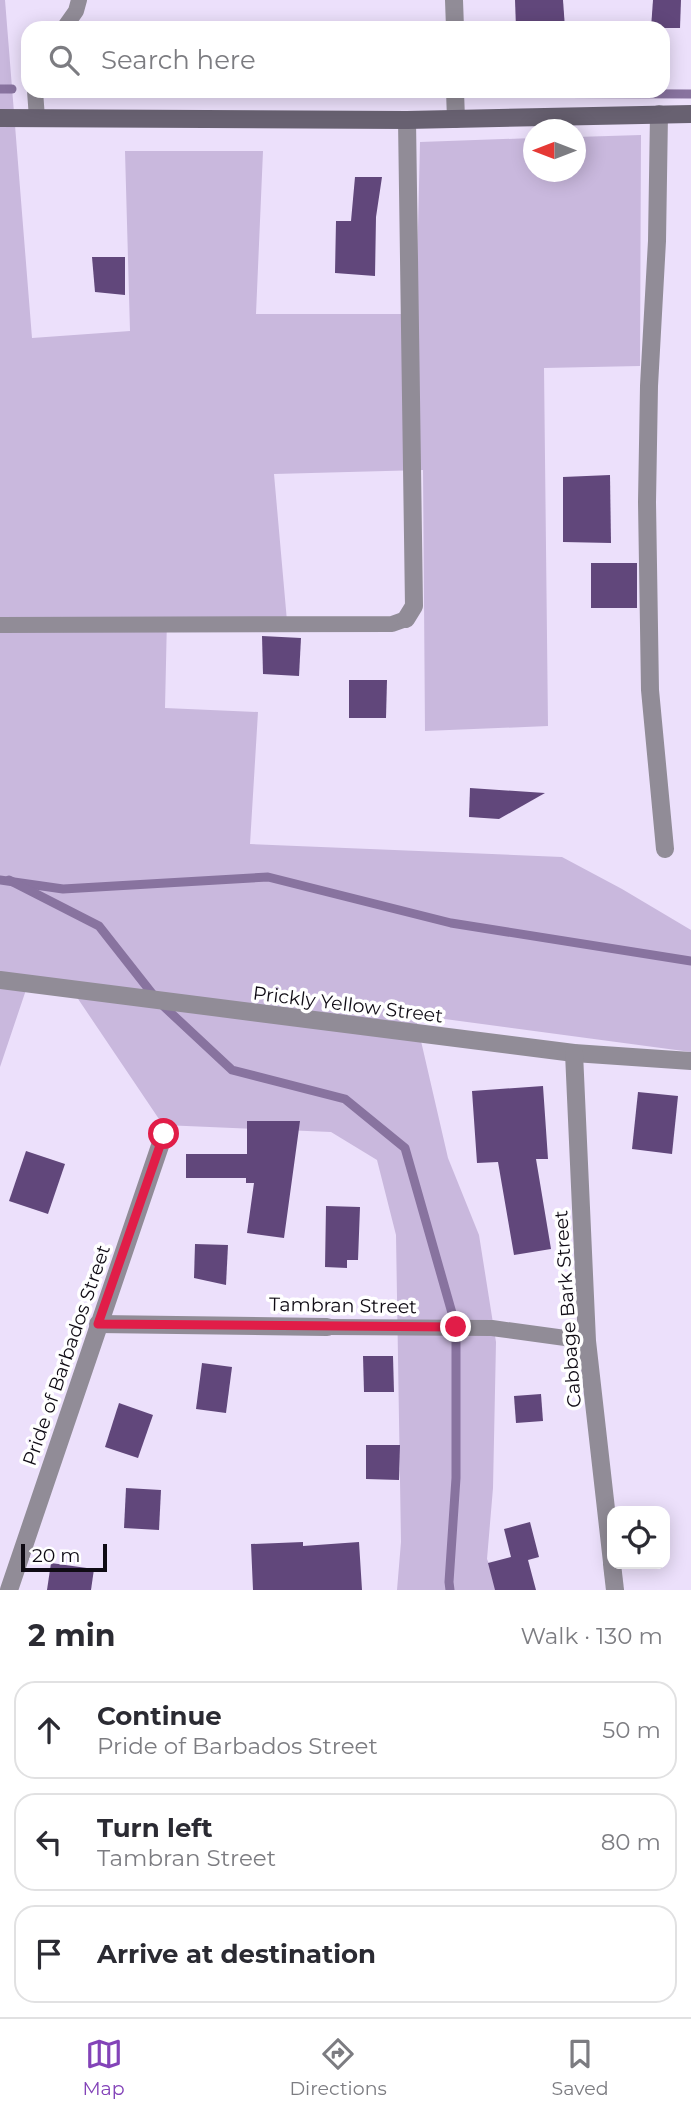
<!DOCTYPE html>
<html lang="en">
<head>
<meta charset="utf-8">
<style>
	:root { --surface:#fff; --page:#f7f7f7; --text:#2b2b33; --muted:#7c7c81; --line:#e1e1e2; --accent:#8343b8 }
	body { margin:0; font-family:Montserrat,sans-serif; background:var(--page); color:var(--text) }
	.controls { position:absolute; right:21px; bottom:21px; display:grid; overflow:hidden; border-radius:14px; box-shadow:0 4px 18px #0003 }
	.controls button { width:63px; height:63px; display:grid; place-items:center; padding:0; border:0; border-bottom:2px solid var(--line); background:var(--surface); color:var(--text); font:35px sans-serif }
	.compass { position:absolute; left:523px; top:119px; width:63px; height:63px; border-radius:50%; background:var(--surface); box-shadow:0 4px 18px #0003; rotate:270deg }
	.scale { position:absolute; left:21px; bottom:18px; width:86px; box-sizing:border-box; padding-left:7px; border:4px solid #0f0b14; border-top:0; font-size:19px; line-height:24px; white-space:nowrap; color:#0f0b14; -webkit-text-stroke:5px #fff; paint-order:stroke }
	.stop { position:absolute; width:21px; height:21px; margin:-16px; border:5px solid #e11d48; border-radius:50%; background:#fff }
	.stop.end { background:#e11d48; border-color:#fff; box-shadow:0 2px 7px #0008 }
	.list { margin:0; padding:0; list-style:none }
	h2 { display:flex; justify-content:space-between; align-items:center; height:91px; margin:0; padding:0 28px; font-size:30px }
	h2 small { font-size:23px; font-weight:400; color:var(--muted) }
	.list li { display:grid; grid-template-columns:46px 1fr auto; gap:21px; align-items:center; box-sizing:border-box; height:98px; margin:0 14px 14px; padding:0 14px; border:2px solid var(--line); border-radius:21px }
	.list b { display:block; font-size:26px; white-space:nowrap }
	.list p { margin:0; font-size:23px; white-space:nowrap; color:var(--muted) }
	.list em { font-size:23px; font-style:normal; color:var(--muted) }
	.icon { flex:none; width:38px; height:38px; fill:none; stroke:currentColor; stroke-width:2; stroke-linecap:round; stroke-linejoin:round }
	.map { position:relative; flex:none; width:691px; height:1590px; overflow:hidden }
	.search { position:absolute; background:var(--surface); box-shadow:0 4px 18px #0003; left:21px; right:21px; top:21px; height:77px; display:flex; align-items:center; gap:18px; box-sizing:border-box; padding:0 24px; border-radius:21px; color:var(--muted); font-size:26px }
	.sheet { height:427px; background:var(--surface) }
	nav { display:flex; justify-content:space-around; align-items:center; box-sizing:border-box; height:98px; border-top:2px solid var(--line); background:var(--surface); font-size:19px; color:var(--muted) }
	nav a { display:grid; justify-items:center; gap:4px }
	nav .on { color:var(--accent) }
	.map>svg:first-child { display:block }
	.green { fill:#c9b8dd }
	.lines { fill:none; stroke-linecap:round; stroke-linejoin:round }
	.stream { stroke:#88739f; stroke-width:9 }
	.building { fill:#61477b }
	.service { stroke:#918c97; stroke-width:16 }
	.minor { stroke:#918c97; stroke-width:18 }
	.secondary { stroke:#686171; stroke-width:18 }
	.route { stroke:#e11d48; stroke-width:9 }
	.labels { text-anchor:middle; stroke-width:7; stroke-linejoin:round; paint-order:stroke }
	.street-label { font-size:19px; fill:#0f0b14; stroke:#fff }
</style>
</head>
<body>
<div class="map">
<svg width="691" height="1590" viewBox="0 0 691 1590">
	<rect width="100%" height="100%" fill="#ece0fb"/>
	<polygon class="green" points="0,0 5,0 32,338 130,331 125,151 263,151 256,314 416,314 420,142 533,138 534,172 576,172 576,137 641,135 640,366 544,368 548,726 425,731 423,470 274,474 287,621 167,618 165,708 258,712 250,844 562,857 622,889 691,930 691,1052 415,1015 448,1158 479,1235 496,1342 493,1488 487,1559 500,1590 397,1590 401,1542 396,1235 377,1160 331,1132 163,1125 66,981 30,978 0,1067"/>
	<g class="lines">
		<g class="stream">
			<polyline points="0,89 12,89"/>
			<polyline points="275,91 432,92"/>
			<polyline points="479,93 691,94"/>
			<polyline points="0,880 63,889 268,877 451,923 691,961"/>
			<polyline points="9,880 99,926 158,1001 232,1070 345,1099 405,1148 456,1327 456,1478 449,1582 450,1590"/>
		</g>
	</g>
	<g class="building">
		<polygon points="515,0 563,0 565,28 516,28"/>
		<polygon points="653,0 681,0 680,28 651,28"/>
		<polygon points="355,177 382,177 376,217 375,276 335,273 336,221 351,221"/>
		<polygon points="92,257 125,257 125,295 95,292"/>
		<polygon points="610,475 611,543 563,542 563,477"/>
		<rect x="591" y="563" width="46" height="45"/>
		<polygon points="262,636 301,638 299,676 263,674"/>
		<polygon points="349,680 387,680 386,718 349,718"/>
		<polygon points="470,788 545,793 499,819 469,817"/>
		<polygon points="543,1086 548,1159 536,1159 551,1249 514,1255 498,1162 477,1163 472,1091"/>
		<polygon points="638,1092 678,1096 672,1154 632,1149"/>
		<polygon points="247,1121 300,1121 284,1238 247,1233 254,1183 246,1183 246,1178 186,1178 186,1154 247,1154"/>
		<polygon points="26,1151 65,1164 48,1214 9,1201"/>
		<polygon points="326,1206 360,1207 358,1260 347,1260 347,1268 325,1267"/>
		<polygon points="195,1244 228,1245 226,1285 194,1278"/>
		<polygon points="363,1356 393,1356 394,1392 364,1392"/>
		<polygon points="202,1363 232,1367 226,1413 196,1409"/>
		<polygon points="541,1394 543,1421 516,1423 514,1396"/>
		<polygon points="119,1403 153,1415 138,1458 105,1447"/>
		<polygon points="366,1445 400,1445 399,1480 366,1479"/>
		<polygon points="126,1488 161,1490 159,1530 124,1528"/>
		<polygon points="530,1522 539,1557 528,1560 536,1590 495,1590 488,1563 511,1557 504,1529"/>
		<polygon points="303,1542 303,1546 359,1542 362,1590 253,1590 251,1544"/>
		<polygon points="51,1563 94,1569 91,1590 47,1590"/>
	</g>
	<g class="lines">
		<g class="service">
			<polyline points="64,28 76,11 79,0"/>
			<polyline points="35,91 37,118"/>
			<polyline points="0,625 392,624 406,619"/>
			<polyline points="327,1327 492,1328 587,1341"/>
		</g>
		<g class="minor">
			<polyline points="454,0 455,28"/>
			<polyline points="455,91 456,119"/>
			<polyline points="659,114 657,241 649,386 647,502 650,690 665,849"/>
			<polyline points="406,619 414,606 407,120"/>
			<polyline points="0,980 574,1053 691,1061"/>
			<polyline points="574,1053 587,1341 612,1562"/>
			<polyline points="98,1324 327,1327"/>
			<polyline points="612,1564 615,1590"/>
			<polyline points="9,1590 164,1134"/>
		</g>
		<polyline class="secondary" points="0,118 407,120 691,114"/>
	</g>
	<g class="lines">
		<polyline class="route" points="164,1134 98,1324 456,1327"/>
	</g>
	<g class="labels">
		<g class="street-label">
			<text transform="translate(348 1004) rotate(7)" y="7">Prickly Yellow Street</text>
			<text transform="translate(343 1305) rotate(1)" y="7">Tambran Street</text>
			<text transform="translate(567 1309) rotate(-94)" y="7">Cabbage Bark Street</text>
			<text transform="translate(66 1355) rotate(-71)" y="7">Pride of Barbados Street</text>
		</g>
	</g>
</svg>
<div class="controls">
<button><svg class="icon" aria-label="locate" viewBox="0 0 24 24"><circle cx="12" cy="12" r="6"/><path d="M12 2v4M12 18v4M2 12h4M18 12h4"/></svg></button>
</div>
<svg class="compass" viewBox="-18 -18 36 36"><path d="M0-13l5 13h-10z" fill="#e53935"/><path d="M0 13l5-13h-10z" fill="#7c7c81"/></svg>
<div class="scale">20 m</div>
<div class="stop" style="left:164px;top:1134px"></div>
<div class="stop end" style="left:456px;top:1327px"></div>
<div class="search"><svg class="icon" aria-label="search" viewBox="0 0 24 24"><circle cx="10" cy="10" r="6"/><path d="M15 15l6 6"/></svg>Search here</div>
</div>
<section class="sheet">
<h2>2 min<small>Walk · 130 m</small></h2>
<ul class="list">
<li><svg class="icon" aria-label="ahead" viewBox="0 0 24 24"><path d="M12 20V5M6 11l6-6 6 6"/></svg><div><b>Continue</b><p>Pride of Barbados Street</p></div><em>50 m</em></li>
<li><svg class="icon" aria-label="left" viewBox="0 0 24 24"><path d="M17 20v-9H6M10 6l-5 5 5 5"/></svg><div><b>Turn left</b><p>Tambran Street</p></div><em>80 m</em></li>
<li><svg class="icon" aria-label="arrive" viewBox="0 0 24 24"><path d="M6 21V4h12l-3 4 3 4H6"/></svg><div><b>Arrive at destination</b></div></li>
</ul>
</section>
<nav>
<a class="on"><svg class="icon" aria-label="map" viewBox="0 0 24 24"><path d="M3 6l6-2 6 2 6-2v14l-6 2-6-2-6 2zM9 4v14M15 6v14"/></svg>Map</a>
<a><svg class="icon" aria-label="directions" viewBox="0 0 24 24"><path d="M12 3l9 9-9 9-9-9zM9 14v-3h6M13 9l2 2-2 2"/></svg>Directions</a>
<a><svg class="icon" aria-label="saved" viewBox="0 0 24 24"><path d="M7 4h10v16l-5-4-5 4z"/></svg>Saved</a>
</nav>
</body>
</html>
